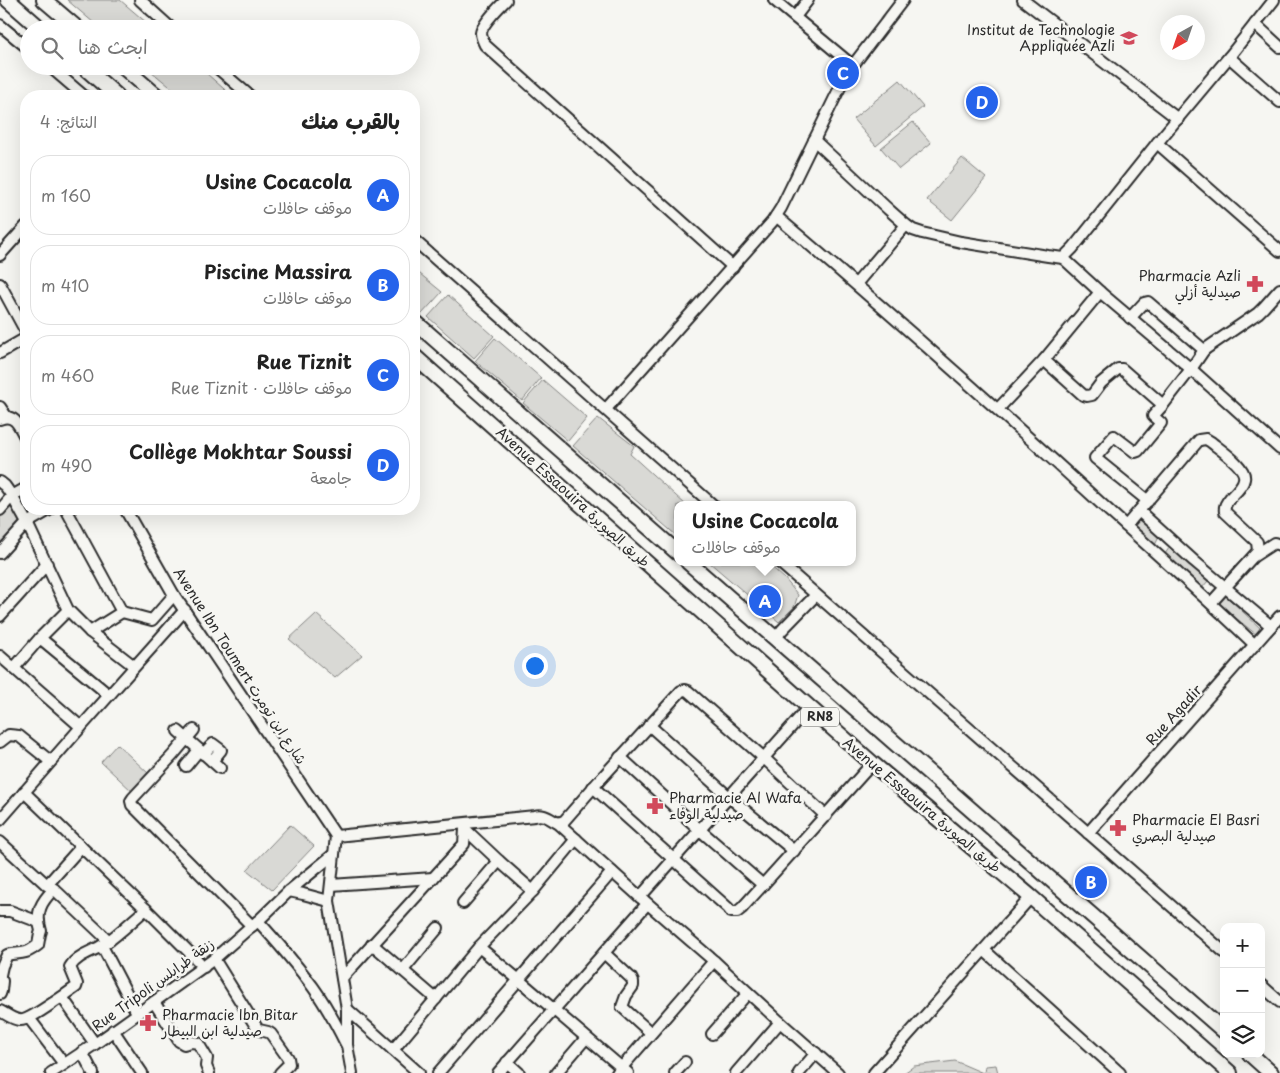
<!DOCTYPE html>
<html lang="ar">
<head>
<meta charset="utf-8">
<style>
	:root { --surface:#fff; --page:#f6f6f6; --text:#222; --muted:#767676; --line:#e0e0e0; --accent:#2563eb }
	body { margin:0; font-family:"Playpen Sans","Playpen Sans Arabic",sans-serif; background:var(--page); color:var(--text); direction:rtl }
	.controls { position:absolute; right:15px; bottom:15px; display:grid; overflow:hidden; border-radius:10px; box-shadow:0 5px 20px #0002 }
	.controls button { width:45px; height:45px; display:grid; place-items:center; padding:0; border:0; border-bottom:1px solid var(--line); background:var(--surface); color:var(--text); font:25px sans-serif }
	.compass { position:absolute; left:1160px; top:15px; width:45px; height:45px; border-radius:50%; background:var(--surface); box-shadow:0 5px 20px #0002; rotate:220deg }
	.you { position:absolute; left:534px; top:665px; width:18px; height:18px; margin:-12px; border:4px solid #fff; border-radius:50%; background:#1a73e8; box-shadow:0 0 0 8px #1a73e833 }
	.badge { display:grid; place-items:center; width:32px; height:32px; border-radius:50%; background:var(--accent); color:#fff; font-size:16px; font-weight:700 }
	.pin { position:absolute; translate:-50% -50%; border:2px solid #fff; box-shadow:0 1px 5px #0006 }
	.popup { position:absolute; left:674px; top:501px; width:182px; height:65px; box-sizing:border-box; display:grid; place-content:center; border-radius:10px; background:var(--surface); filter:drop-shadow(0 1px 4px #0005); font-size:16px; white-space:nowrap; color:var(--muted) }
	.popup b { font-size:19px; color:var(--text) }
	.popup::after { content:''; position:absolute; left:50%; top:100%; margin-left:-10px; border:10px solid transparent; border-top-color:var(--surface) }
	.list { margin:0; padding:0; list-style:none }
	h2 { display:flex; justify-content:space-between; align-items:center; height:65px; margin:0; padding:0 20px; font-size:21px }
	h2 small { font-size:16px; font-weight:400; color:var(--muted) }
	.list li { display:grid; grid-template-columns:32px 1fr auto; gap:15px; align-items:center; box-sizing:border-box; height:80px; margin:0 10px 10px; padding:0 10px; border:1px solid var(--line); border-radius:20px }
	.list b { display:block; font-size:19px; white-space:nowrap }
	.list p { margin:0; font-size:16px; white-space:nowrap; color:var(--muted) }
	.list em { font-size:16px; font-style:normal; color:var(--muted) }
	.icon { flex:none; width:28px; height:28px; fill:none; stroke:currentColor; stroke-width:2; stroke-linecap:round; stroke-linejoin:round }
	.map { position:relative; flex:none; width:1280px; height:1073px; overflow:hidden; direction:ltr }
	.search { position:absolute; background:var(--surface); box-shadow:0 5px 20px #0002; left:20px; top:20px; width:400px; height:55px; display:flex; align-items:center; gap:12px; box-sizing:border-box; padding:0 18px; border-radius:28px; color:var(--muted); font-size:19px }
	.panel { position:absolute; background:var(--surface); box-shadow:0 5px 20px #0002; left:20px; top:90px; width:400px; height:425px; border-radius:20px; direction:rtl }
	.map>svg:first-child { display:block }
	.green { fill:#d9d9d5; stroke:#828280 }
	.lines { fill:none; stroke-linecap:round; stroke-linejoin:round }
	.minor-casing { stroke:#2b2b2b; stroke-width:14 }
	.major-casing { stroke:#2b2b2b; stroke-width:18 }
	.minor { stroke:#f6f6f2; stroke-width:10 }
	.major { stroke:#f6f6f2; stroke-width:14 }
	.labels { text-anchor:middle; stroke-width:5; stroke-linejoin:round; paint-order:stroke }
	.shield { fill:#f6f6f2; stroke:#686867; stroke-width:1 }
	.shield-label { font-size:12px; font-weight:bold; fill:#2b2b2b }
	.poi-label { font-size:14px; fill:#2b2b2b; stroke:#f6f6f2; text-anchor:start }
	.street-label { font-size:14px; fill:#2b2b2b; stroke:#f6f6f2 }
</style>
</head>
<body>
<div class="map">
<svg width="1280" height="1073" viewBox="0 0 1280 1073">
	<rect width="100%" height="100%" fill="#f6f6f2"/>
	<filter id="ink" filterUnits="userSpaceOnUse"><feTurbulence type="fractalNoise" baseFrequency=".02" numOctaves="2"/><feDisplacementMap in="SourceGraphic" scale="10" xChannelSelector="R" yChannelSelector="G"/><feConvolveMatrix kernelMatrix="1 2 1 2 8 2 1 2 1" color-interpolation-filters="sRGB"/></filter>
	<g filter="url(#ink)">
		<g class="green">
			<polygon points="67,0 120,0 154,29 101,29"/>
			<polygon points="145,66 198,66 232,96 181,96"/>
			<polygon points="900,80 923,107 876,146 853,119"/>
			<polygon points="913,122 931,143 899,169 881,148"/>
			<polygon points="962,158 986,178 952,220 927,200"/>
			<polygon points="414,269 442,292 421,315 414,309"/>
			<polygon points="448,295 494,336 474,358 428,317"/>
			<polygon points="495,338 541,378 522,401 475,361"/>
			<polygon points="543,380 587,418 568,441 523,403"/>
			<polygon points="598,418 634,446 630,454 686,505 678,505 677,536 573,446"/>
			<polygon points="26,493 26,509 44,509 28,518 18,499"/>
			<polygon points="12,502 24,522 0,549 0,515"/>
			<polygon points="1141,519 1160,535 1155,545 1132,524"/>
			<polygon points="1171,545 1208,581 1202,588 1165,554"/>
			<polygon points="709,562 766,562 785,579 798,595 794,607 779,622"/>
			<polygon points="1224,594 1260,628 1257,635 1217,603"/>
			<polygon points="316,614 362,655 335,678 289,639"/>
			<polygon points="117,744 149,774 133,792 101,762"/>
			<polygon points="290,825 314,846 272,890 247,870"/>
			<polygon points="955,1061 983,1073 904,1073 914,1066"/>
			<polygon points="996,1065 998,1073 984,1073 985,1066"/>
		</g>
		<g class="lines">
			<g class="minor-casing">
				<g id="minor">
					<polyline points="140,0 172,29"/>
					<path d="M506,0C499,7 482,24 481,33C481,37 483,41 485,45L733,267"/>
					<polyline points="774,0 852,65"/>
					<polyline points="1023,0 1178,119"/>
					<polyline points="795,17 808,0"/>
					<polyline points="1255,24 1280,47"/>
					<polyline points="0,25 29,49"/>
					<polyline points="1229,57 1280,102"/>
					<polyline points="49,66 84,96"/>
					<polyline points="215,66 250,96"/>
					<polyline points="814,140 888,209 906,225 913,230 922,233 961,242 1048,256 1063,258 1073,248 1157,143 1229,57 1274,0"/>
					<polyline points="1157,143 1280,251"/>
					<path d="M776,216C889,312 999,410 1107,509C1157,554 1206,598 1255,645"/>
					<polyline points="414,240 713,505"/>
					<polyline points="0,255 26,226"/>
					<polyline points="1063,258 1100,292 1191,369 1280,449"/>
					<polyline points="0,284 26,332"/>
					<polyline points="856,284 906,225"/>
					<polyline points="1204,350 1258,313 1264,307 1280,289"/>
					<polyline points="0,353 26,338"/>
					<polyline points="1044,360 1083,395 1087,396 1092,395 1101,383 1118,369 1122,369 1163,405 1191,369 1204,350 1148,302 1144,303 1130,318"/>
					<polyline points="0,407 6,416"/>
					<polyline points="606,409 772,222 781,208 847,73 903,0"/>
					<polyline points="998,409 1044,360 1100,292"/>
					<path d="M0,419C15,412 20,428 26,439"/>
					<polyline points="0,482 5,486 12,496 27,523 68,610 90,632 134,666"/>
					<polyline points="1148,501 1095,458 1114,436 1135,452 1138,451 1161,423 1153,416 1163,405"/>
					<polyline points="66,509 122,612 90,632"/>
					<polyline points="125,509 174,595 336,836"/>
					<polyline points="0,510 12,496 26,488"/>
					<polyline points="1139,511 1194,561 1271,626"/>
					<path d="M1126,526L1199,440L1206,439L1211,442C1219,449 1247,467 1244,479C1243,486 1235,493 1230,498C1226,503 1224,506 1225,512L1257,542L1258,551L1211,603"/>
					<polyline points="0,553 27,523 51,509"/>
					<polyline points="1254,556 1274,543 1280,545"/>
					<polyline points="779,562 1224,952"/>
					<polyline points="122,612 152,620 174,595"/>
					<polyline points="0,616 47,564"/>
					<polyline points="40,638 109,695"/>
					<polyline points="775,639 782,630 816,595"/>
					<polyline points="0,656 81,727"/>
					<polyline points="14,668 40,638 68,610"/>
					<polyline points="649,725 729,797 794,851"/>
					<polyline points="194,730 173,755 133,798 131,801 132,805 252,926"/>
					<polyline points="178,731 220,768"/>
					<polyline points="0,742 9,735 19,736 50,761"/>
					<polyline points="203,754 213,744 221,750 212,761"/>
					<polyline points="620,757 700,830 763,885"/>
					<polyline points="186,766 199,750"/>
					<polyline points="593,787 728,908 731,912 737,912 742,908 869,767 873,764"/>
					<polyline points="24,792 146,909 204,967"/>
					<polyline points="0,820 81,727 185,610"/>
					<polyline points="558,823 564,821 598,782 681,691 685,690 688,691 764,758 826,816"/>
					<polyline points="465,824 465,829 499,861 533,891"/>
					<polyline points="1088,833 1280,616"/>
					<path d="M336,836L535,816C543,813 550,819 558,823L640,897L714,961L780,1022L838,1073"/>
					<polyline points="336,836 329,901 347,1009 347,1045 352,1073"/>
					<polyline points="0,842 47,885 54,889"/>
					<polyline points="47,885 81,847"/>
					<polyline points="331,885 433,878"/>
					<polyline points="289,891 303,894 329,901"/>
					<polyline points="640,897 809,707"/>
					<polyline points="463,903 499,861"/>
					<polyline points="0,911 10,911 39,922"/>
					<path d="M258,921C277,942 296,964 313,987C326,1005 336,1024 346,1044"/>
					<polyline points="372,944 436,999"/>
					<polyline points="102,946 137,1013"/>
					<polyline points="479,947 519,980 628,1073"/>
					<polyline points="984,950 1120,1073"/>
					<polyline points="604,953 631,978 633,982 633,986 626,996 622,1007 651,1033"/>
					<polyline points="214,959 257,1028 259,1030 268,1032 271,1034 288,1058 289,1064 280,1073"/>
					<polyline points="403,970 438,928"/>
					<path d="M0,975L2,966L7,955C14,953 19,954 26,952C30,951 34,948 38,945L40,934L41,931C35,912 41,902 54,889L109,941"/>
					<polyline points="0,978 2,981 1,991 0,994"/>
					<polyline points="342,978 464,844 465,829"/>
					<polyline points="1261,985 1280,1002"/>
					<polyline points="154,1002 179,1041 184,1044 192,1042 198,1043 207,1058 206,1066 209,1073"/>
					<polyline points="347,1009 419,1073"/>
					<path d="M0,1011C6,1014 12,1019 19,1020C28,1022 53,1002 62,997"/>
					<polyline points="29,1018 64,1064"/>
					<polyline points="113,1030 142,1073"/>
					<polyline points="712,1034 748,993"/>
					<path d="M95,1044L62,997L76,987L77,984L70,967C77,955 92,952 103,945C118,935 132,921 146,909"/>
					<polyline points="393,1050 479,947 533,891 576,839"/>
					<polyline points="82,1052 93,1073"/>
					<polyline points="507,1062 519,1073"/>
					<polyline points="51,1073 95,1044 214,959 248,929 258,921 289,891 334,854"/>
					<polyline points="438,1073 612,872"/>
					<polyline points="498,1073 647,904"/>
					<polyline points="556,1073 586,1038"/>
					<polyline points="617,1073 714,961"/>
					<polyline points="675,1073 685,1062"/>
					<polyline points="736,1073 780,1022"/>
					<polyline points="799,1073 816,1053"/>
					<polyline points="874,1073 1031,897"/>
				</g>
			</g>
			<g class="major-casing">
				<g id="major">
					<polyline points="8,0 41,29"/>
					<polyline points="44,0 78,29"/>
					<polyline points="83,66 117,96"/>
					<polyline points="122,66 157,96"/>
					<polyline points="414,321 678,553"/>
					<polyline points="414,356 873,764 1031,897 1230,1073"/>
					<polyline points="688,562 1224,1031"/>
					<polyline points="1250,1054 1271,1073"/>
				</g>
			</g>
			<use href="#minor" class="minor"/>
			<use href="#major" class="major"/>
		</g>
	</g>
	<defs>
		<g id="university-bare" transform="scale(1.35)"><path d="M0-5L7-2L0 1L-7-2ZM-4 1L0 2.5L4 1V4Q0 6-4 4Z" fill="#d1495b" stroke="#f6f6f2" stroke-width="2.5" paint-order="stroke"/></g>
		<g id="pharmacy-bare" transform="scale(1.35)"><path d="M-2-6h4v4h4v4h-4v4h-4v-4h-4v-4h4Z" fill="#d1495b" stroke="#f6f6f2" stroke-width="2.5" paint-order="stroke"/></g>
	</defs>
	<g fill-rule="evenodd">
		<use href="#university-bare" x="1129" y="38"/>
		<use href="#pharmacy-bare" x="1255" y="284"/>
		<use href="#pharmacy-bare" x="655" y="806"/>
		<use href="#pharmacy-bare" x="1118" y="828"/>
		<use href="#pharmacy-bare" x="148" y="1023"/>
	</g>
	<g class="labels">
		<rect class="shield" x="801" y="707.5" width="38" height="19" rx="4"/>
		<g class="shield-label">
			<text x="820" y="721">RN8</text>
		</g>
		<g class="poi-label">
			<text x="1115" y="35" text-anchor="end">Institut de Technologie<tspan x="1115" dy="16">Appliquée Azli</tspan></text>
			<text x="1241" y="281" text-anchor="end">Pharmacie Azli<tspan x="1241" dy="16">صيدلية أزلي</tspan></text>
			<text x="669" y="803">Pharmacie Al Wafa<tspan x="669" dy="16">صيدلية الوفاء</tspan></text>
			<text x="1132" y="825">Pharmacie El Basri<tspan x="1132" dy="16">صيدلية البصري</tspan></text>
			<text x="162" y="1020">Pharmacie Ibn Bitar<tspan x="162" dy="16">صيدلية ابن البيطار</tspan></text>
		</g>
		<g class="street-label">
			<text transform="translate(573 497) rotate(42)" y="5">Avenue Essaouira طريق الصويرة</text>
			<text transform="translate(240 666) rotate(57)" y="5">Avenue Ibn Toumert شارع ابن تومرت</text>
			<text transform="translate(1174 715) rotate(-48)" y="5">Rue Agadir</text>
			<text transform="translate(922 805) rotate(40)" y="5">Avenue Essaouira طريق الصويرة</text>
			<text transform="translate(153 985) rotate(-36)" y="5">Rue Tripoli زنقة طرابلس</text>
		</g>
	</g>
</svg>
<div class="controls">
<button>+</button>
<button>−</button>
<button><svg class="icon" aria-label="layers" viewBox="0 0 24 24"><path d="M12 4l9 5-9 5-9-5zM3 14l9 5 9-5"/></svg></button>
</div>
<svg class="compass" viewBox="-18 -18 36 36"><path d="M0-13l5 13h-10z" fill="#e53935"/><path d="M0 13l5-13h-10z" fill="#767676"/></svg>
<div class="you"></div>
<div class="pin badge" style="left:765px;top:601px">A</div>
<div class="popup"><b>Usine Cocacola</b>موقف حافلات</div>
<div class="pin badge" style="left:1091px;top:882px">B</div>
<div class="pin badge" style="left:843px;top:73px">C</div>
<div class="pin badge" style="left:982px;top:102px">D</div>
<div class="search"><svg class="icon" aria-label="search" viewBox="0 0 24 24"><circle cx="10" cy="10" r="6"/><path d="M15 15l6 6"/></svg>ابحث هنا</div>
<section class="panel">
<h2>بالقرب منك<small>النتائج: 4</small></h2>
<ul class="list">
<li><span class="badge">A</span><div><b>Usine Cocacola</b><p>موقف حافلات</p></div><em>160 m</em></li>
<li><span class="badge">B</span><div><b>Piscine Massira</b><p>موقف حافلات</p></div><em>410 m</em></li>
<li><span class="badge">C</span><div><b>Rue Tiznit</b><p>موقف حافلات · Rue Tiznit</p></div><em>460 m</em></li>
<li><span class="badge">D</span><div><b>Collège Mokhtar Soussi</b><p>جامعة</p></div><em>490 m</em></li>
</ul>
</section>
</div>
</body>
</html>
